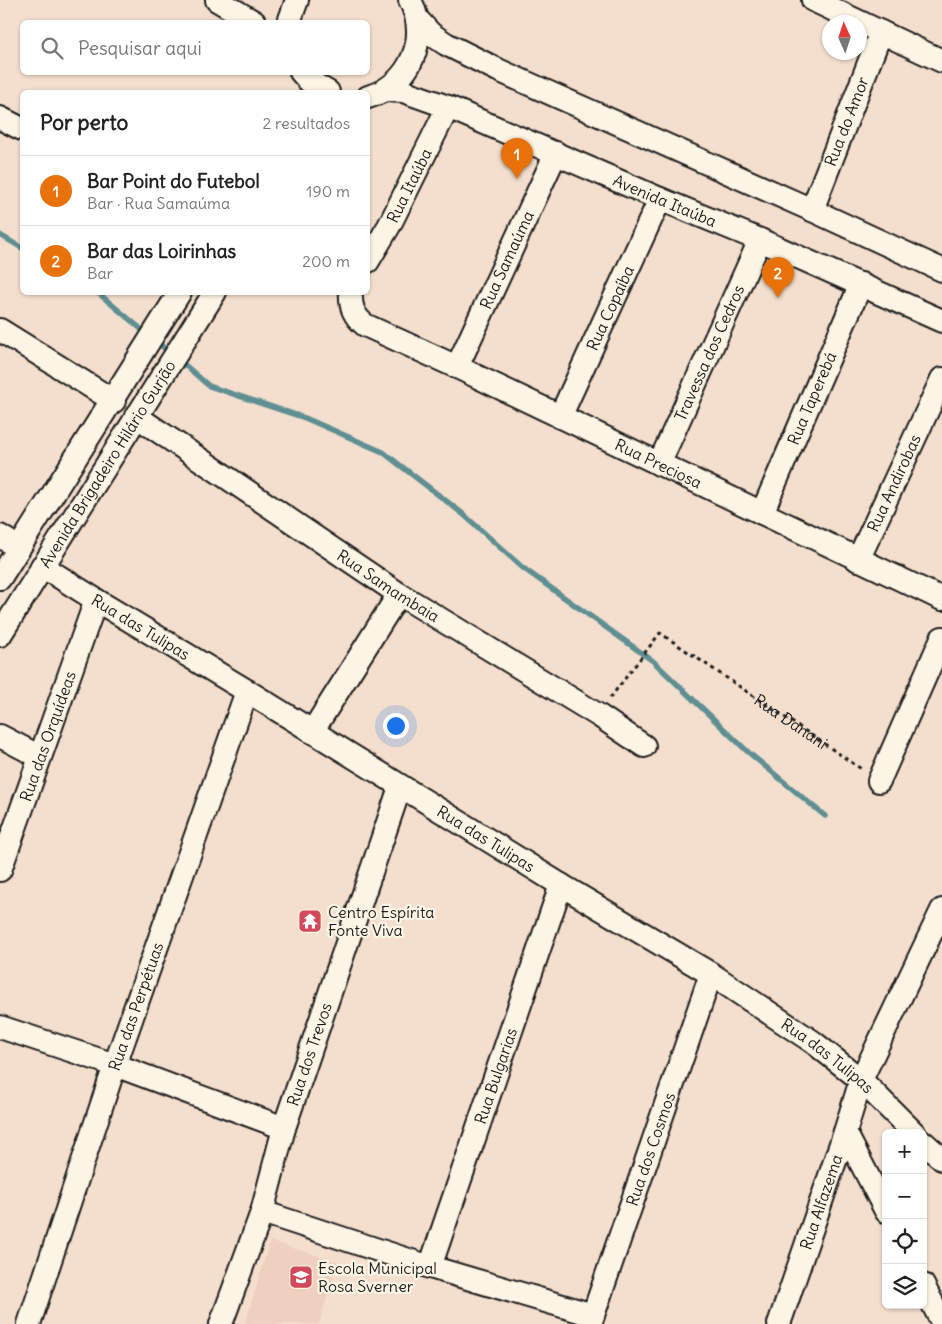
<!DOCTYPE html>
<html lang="pt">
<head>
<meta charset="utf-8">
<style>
	:root { --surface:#fff; --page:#f6f6f6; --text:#222; --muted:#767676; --line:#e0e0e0; --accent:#7c3aed }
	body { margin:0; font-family:Delius,sans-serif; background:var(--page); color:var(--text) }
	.controls { position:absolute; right:15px; bottom:15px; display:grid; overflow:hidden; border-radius:8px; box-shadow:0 1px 4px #0004 }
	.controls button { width:45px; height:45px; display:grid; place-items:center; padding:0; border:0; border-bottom:1px solid var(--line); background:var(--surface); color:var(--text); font:25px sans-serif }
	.compass { position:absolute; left:822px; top:15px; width:45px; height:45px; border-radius:50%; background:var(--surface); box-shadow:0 1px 4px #0004; rotate:357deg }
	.you { position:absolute; left:395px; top:725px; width:18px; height:18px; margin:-12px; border:4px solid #fff; border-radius:50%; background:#1a73e8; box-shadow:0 0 0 8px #1a73e833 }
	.badge { display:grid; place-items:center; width:32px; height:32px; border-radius:50%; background:var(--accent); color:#fff; font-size:16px; font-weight:700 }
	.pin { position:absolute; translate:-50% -41px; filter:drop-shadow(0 1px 2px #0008) }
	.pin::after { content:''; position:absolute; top:26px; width:18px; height:15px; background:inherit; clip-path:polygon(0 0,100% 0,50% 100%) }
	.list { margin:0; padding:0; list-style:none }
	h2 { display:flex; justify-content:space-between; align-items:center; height:65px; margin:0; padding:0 20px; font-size:21px }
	h2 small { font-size:16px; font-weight:400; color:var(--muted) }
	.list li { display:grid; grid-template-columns:32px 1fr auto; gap:15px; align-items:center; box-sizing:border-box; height:70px; padding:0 20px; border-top:1px solid var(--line) }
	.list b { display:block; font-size:19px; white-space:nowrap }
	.list p { margin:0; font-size:16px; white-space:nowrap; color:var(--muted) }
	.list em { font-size:16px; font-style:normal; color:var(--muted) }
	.icon { flex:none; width:28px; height:28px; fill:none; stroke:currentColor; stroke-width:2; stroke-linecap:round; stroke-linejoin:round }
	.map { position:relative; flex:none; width:942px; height:1324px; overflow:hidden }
	.search { position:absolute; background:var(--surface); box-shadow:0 1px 4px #0004; left:20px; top:20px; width:350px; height:55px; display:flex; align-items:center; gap:12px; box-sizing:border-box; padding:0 18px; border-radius:8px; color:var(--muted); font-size:19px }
	.panel { position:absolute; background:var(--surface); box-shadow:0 1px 4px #0004; left:20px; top:90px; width:350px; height:205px; border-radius:8px }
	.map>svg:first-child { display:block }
	.built { fill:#efd0be }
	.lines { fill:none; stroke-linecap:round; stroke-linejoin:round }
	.stream { stroke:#5e8f93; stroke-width:5.5 }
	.minor-casing { stroke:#1c1c1c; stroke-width:26 }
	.path { stroke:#1c1c1c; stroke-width:3; stroke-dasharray:4 4; stroke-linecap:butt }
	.minor { stroke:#fcf5e5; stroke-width:22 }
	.labels { text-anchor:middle; stroke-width:4.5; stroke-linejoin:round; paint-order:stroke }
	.street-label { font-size:16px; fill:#1c1c1c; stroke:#fcf5e5 }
	.poi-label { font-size:16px; fill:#1c1c1c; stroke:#fcf5e5; text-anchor:start }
</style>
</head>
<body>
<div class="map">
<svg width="942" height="1324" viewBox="0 0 942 1324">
	<rect width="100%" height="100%" fill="#f4dfce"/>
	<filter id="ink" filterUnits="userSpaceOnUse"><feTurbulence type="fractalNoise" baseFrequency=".02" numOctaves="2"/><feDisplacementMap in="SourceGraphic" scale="10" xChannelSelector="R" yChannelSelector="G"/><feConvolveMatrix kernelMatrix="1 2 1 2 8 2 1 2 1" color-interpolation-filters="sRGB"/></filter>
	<g filter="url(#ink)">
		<polygon class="built" points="270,1241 338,1262 319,1324 245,1324"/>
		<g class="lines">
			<g class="stream">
				<polyline points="0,235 22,248"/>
				<polyline points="97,292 147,334"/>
				<polyline points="155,340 171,354"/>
				<polyline points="178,359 209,386 305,418 383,452 463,514 523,568 653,661 748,752 825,816"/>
			</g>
			<g class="minor-casing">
				<g id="minor">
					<polyline points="217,0 254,22"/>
					<polyline points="813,0 942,61"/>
					<polyline points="418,20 431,34 446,44 498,70 812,210 942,270"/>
					<polyline points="289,22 297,0"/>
					<polyline points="301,72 309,81 328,92"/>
					<path id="s2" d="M385,90L403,91L448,107L660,199L760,240L942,321"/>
					<path d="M368,97C410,85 430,39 410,0"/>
					<polyline points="0,118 22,129"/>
					<path id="s3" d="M812,210L881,32"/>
					<path id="s4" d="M368,261L389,226L448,107"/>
					<path id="s5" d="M351,292C350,307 354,316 365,325L457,367L942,599"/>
					<polyline points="0,330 114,401"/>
					<path id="s6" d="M457,367L556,153"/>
					<path id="s7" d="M136,416L399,594L598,715L644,746"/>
					<path id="s8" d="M560,417L660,199"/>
					<path id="s9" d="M659,464L760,240"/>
					<path id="s10" d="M762,513L861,284"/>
					<polyline points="0,536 19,548"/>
					<path id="s11" d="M858,560L942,379"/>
					<path id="s12" d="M42,566L96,600L247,691L561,885L711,974L813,1042L861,1080L914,1133"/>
					<polyline points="0,578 180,292"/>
					<path id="s13" d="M0,635L215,292"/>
					<polyline points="312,732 399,594"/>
					<polyline points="0,736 40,757"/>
					<polyline points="879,781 942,638"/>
					<path id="s14" d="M0,870L96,600"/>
					<polyline points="0,1027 115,1065 284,1128"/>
					<polyline points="845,1132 886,1211"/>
					<polyline points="923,1142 942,1159"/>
					<polyline points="262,1212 430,1267 593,1315"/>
					<path id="s15" d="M430,1267L561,885"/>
					<polyline points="923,1285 942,1322"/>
					<path id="s16" d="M29,1324L115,1065L247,691"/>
					<path id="s17" d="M221,1324L262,1212L284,1128L400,787"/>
					<path id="s18" d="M590,1324L711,974"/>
					<path id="s19" d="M779,1324L845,1132L861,1080L942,910"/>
				</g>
			</g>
			<path class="path" id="s1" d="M610,698L660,633L863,770"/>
			<use href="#minor" class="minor"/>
		</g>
	</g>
	<defs>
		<g id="temple-square" transform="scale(1.25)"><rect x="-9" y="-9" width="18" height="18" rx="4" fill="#d1495b" stroke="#fcf5e5"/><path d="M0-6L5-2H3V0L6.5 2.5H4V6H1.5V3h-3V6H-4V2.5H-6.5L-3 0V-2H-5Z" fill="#fff"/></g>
		<g id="school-square" transform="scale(1.25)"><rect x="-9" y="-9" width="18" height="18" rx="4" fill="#d1495b" stroke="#fcf5e5"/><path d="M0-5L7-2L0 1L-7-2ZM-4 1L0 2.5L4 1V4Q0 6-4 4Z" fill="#fff"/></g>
	</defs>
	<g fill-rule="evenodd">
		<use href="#temple-square" x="310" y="921"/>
		<use href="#school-square" x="301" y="1277"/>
	</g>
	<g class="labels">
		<g class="street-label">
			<text dy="6" stroke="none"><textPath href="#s3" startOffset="95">Rua do Amor</textPath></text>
			<text dy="6" stroke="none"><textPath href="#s4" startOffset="86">Rua Itaúba</textPath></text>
			<text dy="6" stroke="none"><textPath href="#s2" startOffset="302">Avenida Itaúba</textPath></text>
			<text dy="6" stroke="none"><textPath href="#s6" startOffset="118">Rua Samaúma</textPath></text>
			<text dy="6" stroke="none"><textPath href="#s8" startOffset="120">Rua Copaíba</textPath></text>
			<text dy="6" stroke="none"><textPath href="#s9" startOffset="122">Travessa dos Cedros</textPath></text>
			<text dy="6" stroke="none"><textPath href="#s10" startOffset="125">Rua Taperebá</textPath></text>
			<text dy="6" stroke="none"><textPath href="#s13" startOffset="202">Avenida Brigadeiro Hilário Gurjão</textPath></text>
			<text dy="6" stroke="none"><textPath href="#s5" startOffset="362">Rua Preciosa</textPath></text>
			<text dy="6" stroke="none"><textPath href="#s11" startOffset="85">Rua Andirobas</textPath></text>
			<text dy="6" stroke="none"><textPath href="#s7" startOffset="304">Rua Samambaia</textPath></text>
			<text dy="6" stroke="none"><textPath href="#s12" startOffset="116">Rua das Tulipas</textPath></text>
			<text dy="6" stroke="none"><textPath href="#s1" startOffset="240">Rua Danani</textPath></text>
			<text dy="6" stroke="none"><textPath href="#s14" startOffset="142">Rua das Orquídeas</textPath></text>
			<text dy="6" stroke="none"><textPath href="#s12" startOffset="521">Rua das Tulipas</textPath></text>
			<text dy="6" stroke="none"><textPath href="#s16" startOffset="335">Rua das Perpétuas</textPath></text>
			<text dy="6" stroke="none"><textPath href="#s17" startOffset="284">Rua dos Trevos</textPath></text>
			<text dy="6" stroke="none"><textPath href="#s12" startOffset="926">Rua das Tulipas</textPath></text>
			<text dy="6" stroke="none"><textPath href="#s15" startOffset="202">Rua Bulgarias</textPath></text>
			<text dy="6" stroke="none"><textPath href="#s18" startOffset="185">Rua dos Cosmos</textPath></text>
			<text dy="6" stroke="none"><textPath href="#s19" startOffset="129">Rua Alfazema</textPath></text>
		</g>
		<g class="poi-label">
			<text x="328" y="918">Centro Espírita<tspan x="328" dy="18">Fonte Viva</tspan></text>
			<text x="318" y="1274">Escola Municipal<tspan x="318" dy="18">Rosa Sverner</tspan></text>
		</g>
	</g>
</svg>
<div class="controls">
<button>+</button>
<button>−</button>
<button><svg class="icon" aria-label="locate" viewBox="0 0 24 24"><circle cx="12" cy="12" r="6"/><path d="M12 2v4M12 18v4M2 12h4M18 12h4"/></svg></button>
<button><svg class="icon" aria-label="layers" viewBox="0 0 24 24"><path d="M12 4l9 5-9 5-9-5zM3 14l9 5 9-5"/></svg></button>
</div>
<svg class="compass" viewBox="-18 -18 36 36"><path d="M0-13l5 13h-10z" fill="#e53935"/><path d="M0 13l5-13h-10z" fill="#767676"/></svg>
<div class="you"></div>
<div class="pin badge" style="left:517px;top:179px;background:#e8710a">1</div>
<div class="pin badge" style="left:778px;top:298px;background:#e8710a">2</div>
<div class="search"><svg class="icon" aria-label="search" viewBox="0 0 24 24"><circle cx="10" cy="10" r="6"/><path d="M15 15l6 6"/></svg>Pesquisar aqui</div>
<section class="panel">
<h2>Por perto<small>2 resultados</small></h2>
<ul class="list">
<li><span class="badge" style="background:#e8710a">1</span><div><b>Bar Point do Futebol</b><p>Bar · Rua Samaúma</p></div><em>190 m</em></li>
<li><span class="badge" style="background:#e8710a">2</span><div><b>Bar das Loirinhas</b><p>Bar</p></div><em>200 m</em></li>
</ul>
</section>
</div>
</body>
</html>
